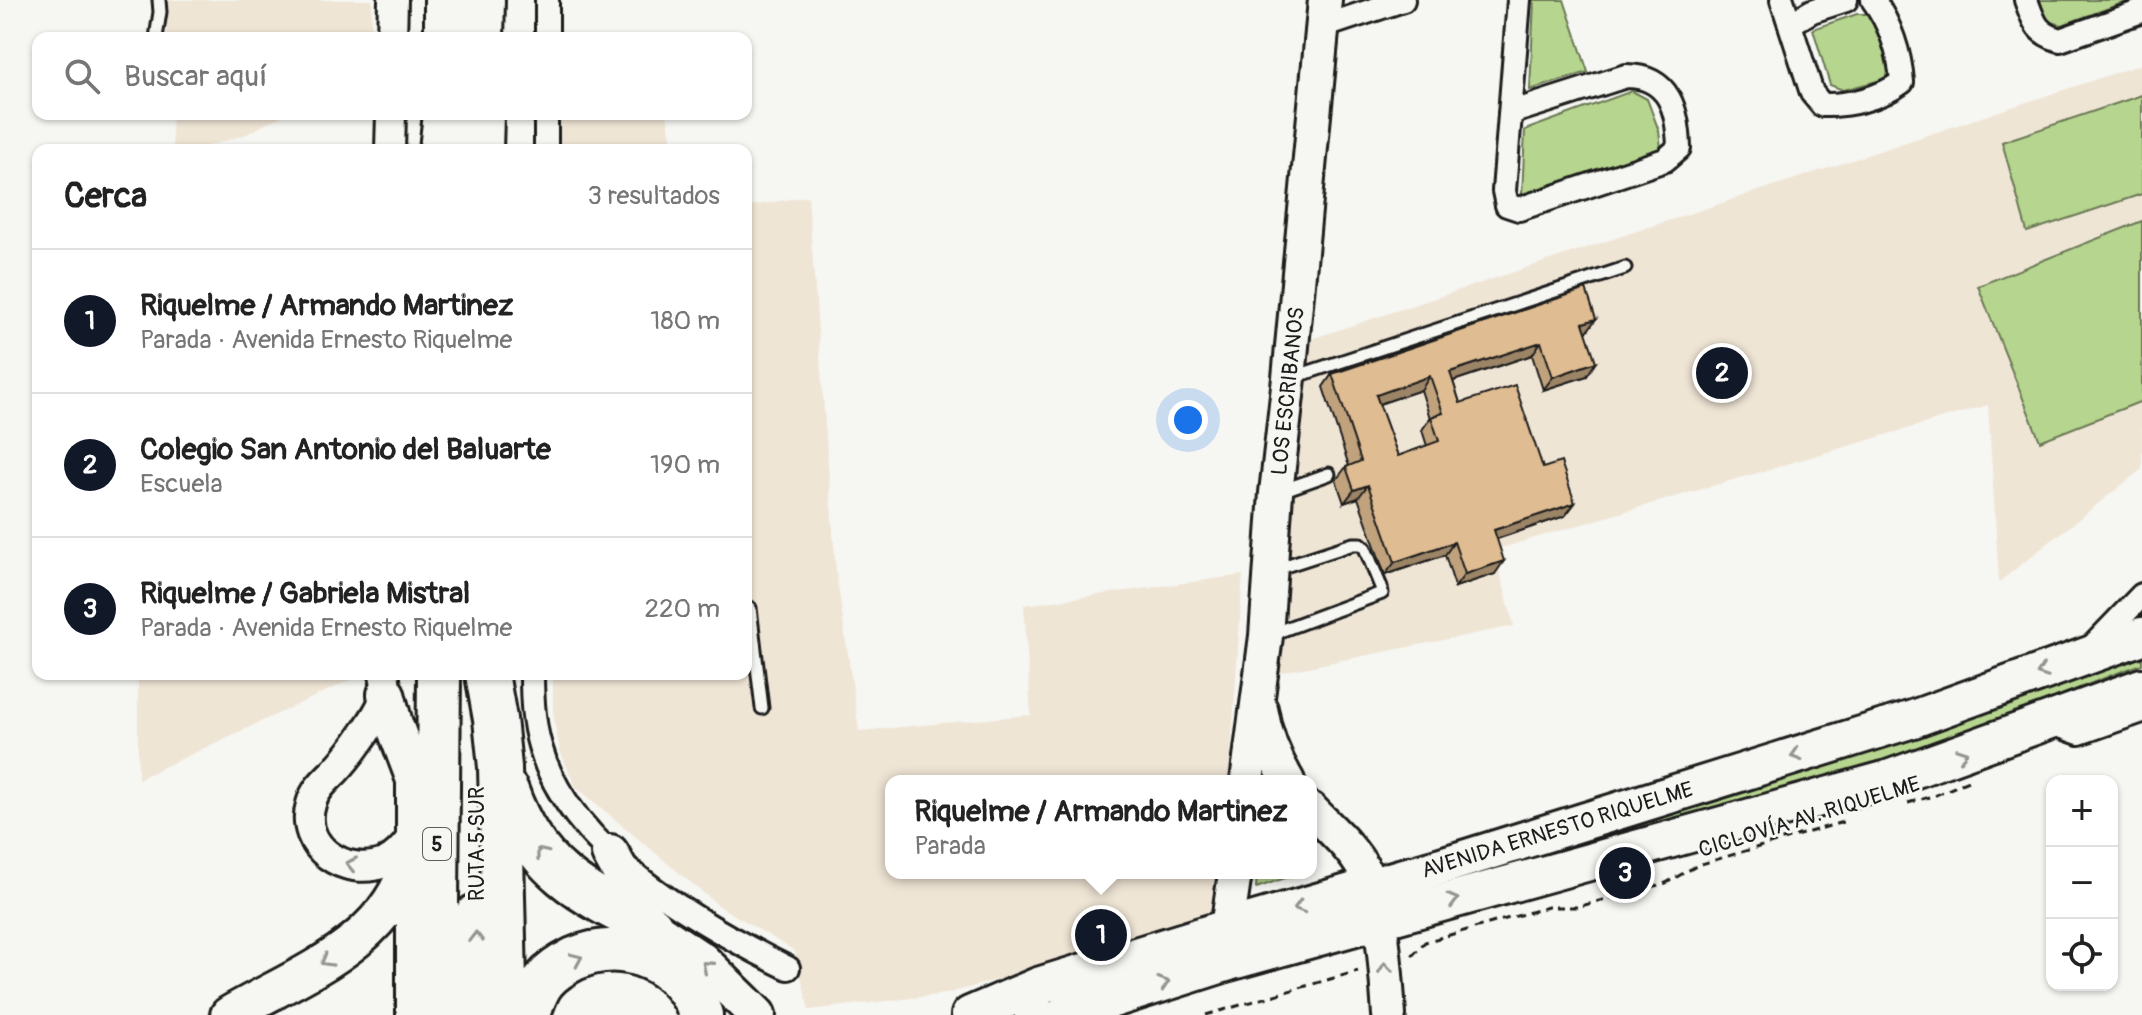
<!DOCTYPE html>
<html lang="es">
<head>
<meta charset="utf-8">
<style>
	:root { --surface:#fff; --page:#f6f6f6; --text:#222; --muted:#767676; --line:#e0e0e0; --accent:#111827 }
	body { margin:0; font-family:Pangolin,sans-serif; background:var(--page); color:var(--text) }
	.controls { position:absolute; right:24px; bottom:24px; display:grid; overflow:hidden; border-radius:16px; box-shadow:0 2px 6px #0004 }
	.controls button { width:72px; height:72px; display:grid; place-items:center; padding:0; border:0; border-bottom:2px solid var(--line); background:var(--surface); color:var(--text); font:40px sans-serif }
	.you { position:absolute; left:1188px; top:420px; width:28px; height:28px; margin:-20px; border:6px solid #fff; border-radius:50%; background:#1a73e8; box-shadow:0 0 0 12px #1a73e833 }
	.badge { display:grid; place-items:center; width:52px; height:52px; border-radius:50%; background:var(--accent); color:#fff; font-size:26px; font-weight:700 }
	.pin { position:absolute; translate:-50% -50%; border:4px solid #fff; box-shadow:0 2px 8px #0006 }
	.popup { position:absolute; left:885px; top:775px; width:432px; height:104px; box-sizing:border-box; display:grid; place-content:center; border-radius:16px; background:var(--surface); filter:drop-shadow(0 2px 6px #0005); font-size:26px; white-space:nowrap; color:var(--muted) }
	.popup b { font-size:30px; color:var(--text) }
	.popup::after { content:''; position:absolute; left:50%; top:100%; margin-left:-16px; border:16px solid transparent; border-top-color:var(--surface) }
	.list { margin:0; padding:0; list-style:none }
	h2 { display:flex; justify-content:space-between; align-items:center; height:104px; margin:0; padding:0 32px; font-size:34px }
	h2 small { font-size:26px; font-weight:400; color:var(--muted) }
	.list li { display:grid; grid-template-columns:52px 1fr auto; gap:24px; align-items:center; box-sizing:border-box; height:144px; padding:0 32px; border-top:2px solid var(--line) }
	.list b { display:block; font-size:30px; white-space:nowrap }
	.list p { margin:0; font-size:26px; white-space:nowrap; color:var(--muted) }
	.list em { font-size:26px; font-style:normal; color:var(--muted) }
	.icon { flex:none; width:44px; height:44px; fill:none; stroke:currentColor; stroke-width:2; stroke-linecap:round; stroke-linejoin:round }
	.map { position:relative; flex:none; width:2142px; height:1015px; overflow:hidden }
	.search { position:absolute; background:var(--surface); box-shadow:0 2px 6px #0004; left:32px; top:32px; width:720px; height:88px; display:flex; align-items:center; gap:20px; box-sizing:border-box; padding:0 28px; border-radius:16px; color:var(--muted); font-size:30px }
	.panel { position:absolute; background:var(--surface); box-shadow:0 2px 6px #0004; left:32px; top:144px; width:720px; height:536px; border-radius:16px }
	.map>svg:first-child { display:block }
	.built { fill:#efe5d5 }
	.green { fill:#b6d58e; stroke:#697855; stroke-width:2 }
	.lines { fill:none; stroke-linecap:round; stroke-linejoin:round }
	.service-casing { stroke:#1c1c1c; stroke-width:17 }
	.minor-casing { stroke:#1c1c1c; stroke-width:28 }
	.tertiary-casing { stroke:#1c1c1c; stroke-width:34 }
	.secondary-casing { stroke:#1c1c1c; stroke-width:38 }
	.primary-casing { stroke:#1c1c1c; stroke-width:42 }
	.motorway-casing { stroke:#1c1c1c; stroke-width:48 }
	.path { stroke:#1c1c1c; stroke-width:3; stroke-dasharray:8 6; stroke-linecap:butt }
	.service { stroke:#f6f6f2; stroke-width:11 }
	.minor { stroke:#f6f6f2; stroke-width:22 }
	.tertiary { stroke:#f6f6f2; stroke-width:28 }
	.secondary { stroke:#f6f6f2; stroke-width:32 }
	.primary { stroke:#f6f6f2; stroke-width:36 }
	.motorway { stroke:#f6f6f2; stroke-width:42 }
	.wall { fill:#c0a27d; stroke:#1c1c1c; stroke-width:2; fill-rule:evenodd }
	.shaded-wall { fill:#9c8466; stroke:#1c1c1c; stroke-width:2 }
	.building { fill:#dfbc91; stroke:#1c1c1c; stroke-width:2; fill-rule:evenodd }
	.oneway { stroke:#949492 }
	.labels { text-anchor:middle; stroke-width:6; stroke-linejoin:round; paint-order:stroke }
	.shield { fill:#f6f6f2; stroke:#5d5d5c; stroke-width:2 }
	.shield-label { font-size:20px; font-weight:bold; fill:#1c1c1c }
	.street-label { font-size:22px; fill:#1c1c1c; stroke:#f6f6f2 }
</style>
</head>
<body>
<div class="map">
<svg width="2142" height="1015" viewBox="0 0 2142 1015">
	<rect width="100%" height="100%" fill="#f6f6f2"/>
	<filter id="ink" filterUnits="userSpaceOnUse"><feTurbulence type="fractalNoise" baseFrequency=".0125" numOctaves="2"/><feDisplacementMap in="SourceGraphic" scale="16" xChannelSelector="R" yChannelSelector="G"/><feConvolveMatrix kernelMatrix="1 2 1 2 8 2 1 2 1" color-interpolation-filters="sRGB"/></filter>
	<g filter="url(#ink)">
		<g class="built">
			<polygon points="166,0 372,0 371,38 167,38"/>
			<polygon points="2142,64 2142,469 1999,582 1988,405 1494,550 1514,626 1273,674 1305,341"/>
			<polygon points="171,114 284,114 247,134 195,150 173,150"/>
			<polygon points="554,114 667,114 673,150 555,150"/>
			<polygon points="808,196 836,572 859,731 1031,715 1024,605 1243,575 1229,781 891,781 891,873 1222,873 1219,918 946,994 809,1010 795,951 719,906 576,787 560,751 556,731 553,710 553,674 746,674 746,207"/>
			<polygon points="138,674 363,674 138,779"/>
		</g>
		<g class="green">
			<polygon points="1534,0 1564,0 1588,72 1530,90"/>
			<polygon points="2035,0 2131,0 2062,25 2042,20"/>
			<polygon points="1857,14 1871,14 1891,66 1885,79 1843,90 1830,85 1813,29"/>
			<polygon points="1632,91 1647,99 1659,131 1661,148 1522,195 1525,130"/>
			<polygon points="2142,95 2142,194 2027,232 2002,142"/>
			<polygon points="2142,221 2142,401 2040,441 1978,286"/>
			<path d="M2142,647V664C2063,692 1987,728 1908,757L1386,907L1521,850Z"/>
			<polygon points="1257,873 1300,873 1256,888"/>
		</g>
		<g class="lines">
			<g class="service-casing">
				<g id="service">
					<polyline points="156,38 160,12 159,0"/>
					<polyline points="1294,377 1625,268"/>
					<polyline points="1281,491 1329,474"/>
					<polyline points="746,609 750,608 762,708"/>
					<polyline points="1269,635 1382,593 1381,587 1365,548 1361,544 1353,544 1276,569"/>
				</g>
			</g>
			<g class="minor-casing">
				<g id="minor">
					<path d="M1782,0L1812,93L1822,105C1848,106 1881,98 1902,82C1900,53 1890,23 1873,0"/>
					<path d="M2026,0C2034,22 2036,33 2060,40L2142,11"/>
					<polyline points="1790,24 1812,11 1846,0"/>
					<polyline points="1322,27 1403,0"/>
					<polyline points="547,38 547,0"/>
					<path d="M1510,113L1626,76C1670,76 1678,111 1679,148L1665,160L1519,209L1507,205L1504,191L1519,0"/>
					<polyline points="546,150 546,114"/>
					<polyline points="2090,649 2142,595"/>
					<path d="M532,674C532,699 533,722 540,746C569,850 697,923 788,968"/>
					<polyline points="2049,722 2079,733 2142,711"/>
				</g>
			</g>
			<g class="tertiary-casing">
				<g id="tertiary">
					<polyline points="392,38 393,0"/>
					<polyline points="390,150 391,114"/>
					<path d="M384,674C385,680 387,687 386,692C384,710 349,756 336,770C326,780 315,789 311,804C298,847 346,878 384,863C398,857 406,845 415,834"/>
				</g>
			</g>
			<g class="secondary-casing">
				<g id="secondary">
					<path d="M1261,709C1265,735 1275,759 1288,781"/>
					<polyline points="1247,781 1266,636 1276,493 1289,378 1325,0"/>
					<path d="M1311,809C1329,828 1351,846 1364,870C1383,905 1386,974 1389,1015"/>
					<polyline points="1228,949 1227,928 1235,873"/>
					<polyline points="1031,1015 1038,986"/>
				</g>
			</g>
			<g class="primary-casing">
				<g id="primary">
					<polyline points="386,694 394,724 415,780 415,1015"/>
					<polyline points="610,853 651,927 702,961 757,1015"/>
					<path d="M229,1015C297,975 390,944 410,858"/>
					<polyline points="970,1015 1038,986 1227,928 1438,867 1913,719 2142,636"/>
					<polyline points="1063,1015 1229,962 1888,779 2142,687"/>
				</g>
			</g>
			<g class="motorway-casing">
				<g id="motorway">
					<polyline points="446,38 446,0"/>
					<polyline points="482,38 483,0"/>
					<polyline points="441,150 445,114"/>
					<polyline points="481,150 482,114"/>
					<polyline points="487,674 495,719 500,767 505,983 508,1015"/>
					<path d="M507,791C534,869 581,893 651,927"/>
					<polyline points="436,1015 439,674"/>
					<polyline points="476,1015 476,916"/>
					<path d="M528,1015C533,1004 536,990 544,981C552,971 564,964 574,959C626,936 683,963 701,1015"/>
				</g>
			</g>
			<g class="path">
				<polyline points="1908,803 1936,795 1968,781"/>
				<polyline points="1412,956 1425,942 1548,907 1577,907 1666,883 1698,865 1843,822"/>
				<polyline points="1206,1015 1358,971"/>
			</g>
			<use href="#service" class="service"/>
			<use href="#minor" class="minor"/>
			<use href="#tertiary" class="tertiary"/>
			<use href="#secondary" class="secondary"/>
			<use href="#primary" class="primary"/>
			<use href="#motorway" class="motorway"/>
		</g>
		<path class="wall" d="M1586,333L1587,376L1543,390L1532,355L1453,381L1460,403L1543,468L1575,503L1565,516L1497,539L1495,574L1455,587L1445,555L1385,575L1358,498L1344,503L1336,480L1346,467L1349,466L1323,387L1332,374ZM1421,390L1430,418L1422,430L1427,446L1398,456L1379,404Z"/>
		<g class="shaded-wall">
			<polygon points="1596,319 1586,333 1583,323"/>
			<polygon points="1541,342 1532,355 1441,385 1450,372"/>
			<polygon points="1596,362 1587,376 1543,390 1553,377"/>
			<polygon points="1430,376 1421,390 1367,408 1376,395"/>
			<polygon points="1368,485 1358,498 1344,503 1354,490"/>
			<polygon points="1575,503 1565,516 1484,543 1494,530"/>
			<polygon points="1454,542 1445,555 1385,575 1395,562"/>
			<polygon points="1504,561 1495,574 1455,587 1465,574"/>
		</g>
		<path class="building" d="M1586,289L1596,319L1583,323L1596,362L1553,377L1541,342L1450,372L1460,403L1515,385L1543,468L1561,462L1575,503L1494,530L1504,561L1465,574L1454,542L1395,562L1368,485L1354,490L1346,467L1361,461L1332,374ZM1430,376L1443,413L1431,417L1439,441L1398,456L1376,395Z"/>
		<defs><path id="oneway-chevron" d="M-2-3.5L2.5 0L-2 3.5" fill="none" stroke-width="1.6" stroke-linecap="round" stroke-linejoin="round" transform="scale(2)"/></defs>
		<g class="oneway">
			<use href="#oneway-chevron" transform="translate(2042 672) rotate(160)"/>
			<use href="#oneway-chevron" transform="translate(1962 754) rotate(-20)"/>
			<use href="#oneway-chevron" transform="translate(1796 755) rotate(163)"/>
			<use href="#oneway-chevron" transform="translate(541 853) rotate(-129)"/>
			<use href="#oneway-chevron" transform="translate(351 864) rotate(-168)"/>
			<use href="#oneway-chevron" transform="translate(1453 900) rotate(-15)"/>
			<use href="#oneway-chevron" transform="translate(1299 907) rotate(164)"/>
			<use href="#oneway-chevron" transform="translate(476 937) rotate(-90)"/>
			<use href="#oneway-chevron" transform="translate(577 959) rotate(-24)"/>
			<use href="#oneway-chevron" transform="translate(326 961) rotate(150)"/>
			<use href="#oneway-chevron" transform="translate(707 966) rotate(-139)"/>
			<use href="#oneway-chevron" transform="translate(1385 968) rotate(-96)"/>
			<use href="#oneway-chevron" transform="translate(1164 983) rotate(-18)"/>
		</g>
	</g>
	<g class="labels">
		<rect class="shield" x="423" y="828" width="28" height="32" rx="6"/>
		<g class="shield-label">
			<text x="437" y="851">5</text>
		</g>
		<g class="street-label">
			<text transform="translate(1287 391) rotate(-84)" y="8">LOS ESCRIBANOS</text>
			<text transform="translate(1809 816) rotate(-17)" y="8">CICLOVÍA AV. RIQUELME</text>
			<text transform="translate(1557 829) rotate(-17)" y="8">AVENIDA ERNESTO RIQUELME</text>
			<text transform="translate(476 844) rotate(-90)" y="8">RUTA 5 SUR</text>
		</g>
	</g>
</svg>
<div class="controls">
<button>+</button>
<button>−</button>
<button><svg class="icon" aria-label="locate" viewBox="0 0 24 24"><circle cx="12" cy="12" r="6"/><path d="M12 2v4M12 18v4M2 12h4M18 12h4"/></svg></button>
</div>
<div class="you"></div>
<div class="pin badge" style="left:1101px;top:935px">1</div>
<div class="popup"><b>Riquelme / Armando Martinez</b>Parada</div>
<div class="pin badge" style="left:1722px;top:373px">2</div>
<div class="pin badge" style="left:1625px;top:873px">3</div>
<div class="search"><svg class="icon" aria-label="search" viewBox="0 0 24 24"><circle cx="10" cy="10" r="6"/><path d="M15 15l6 6"/></svg>Buscar aquí</div>
<section class="panel">
<h2>Cerca<small>3 resultados</small></h2>
<ul class="list">
<li><span class="badge">1</span><div><b>Riquelme / Armando Martinez</b><p>Parada · Avenida Ernesto Riquelme</p></div><em>180 m</em></li>
<li><span class="badge">2</span><div><b>Colegio San Antonio del Baluarte</b><p>Escuela</p></div><em>190 m</em></li>
<li><span class="badge">3</span><div><b>Riquelme / Gabriela Mistral</b><p>Parada · Avenida Ernesto Riquelme</p></div><em>220 m</em></li>
</ul>
</section>
</div>
</body>
</html>
